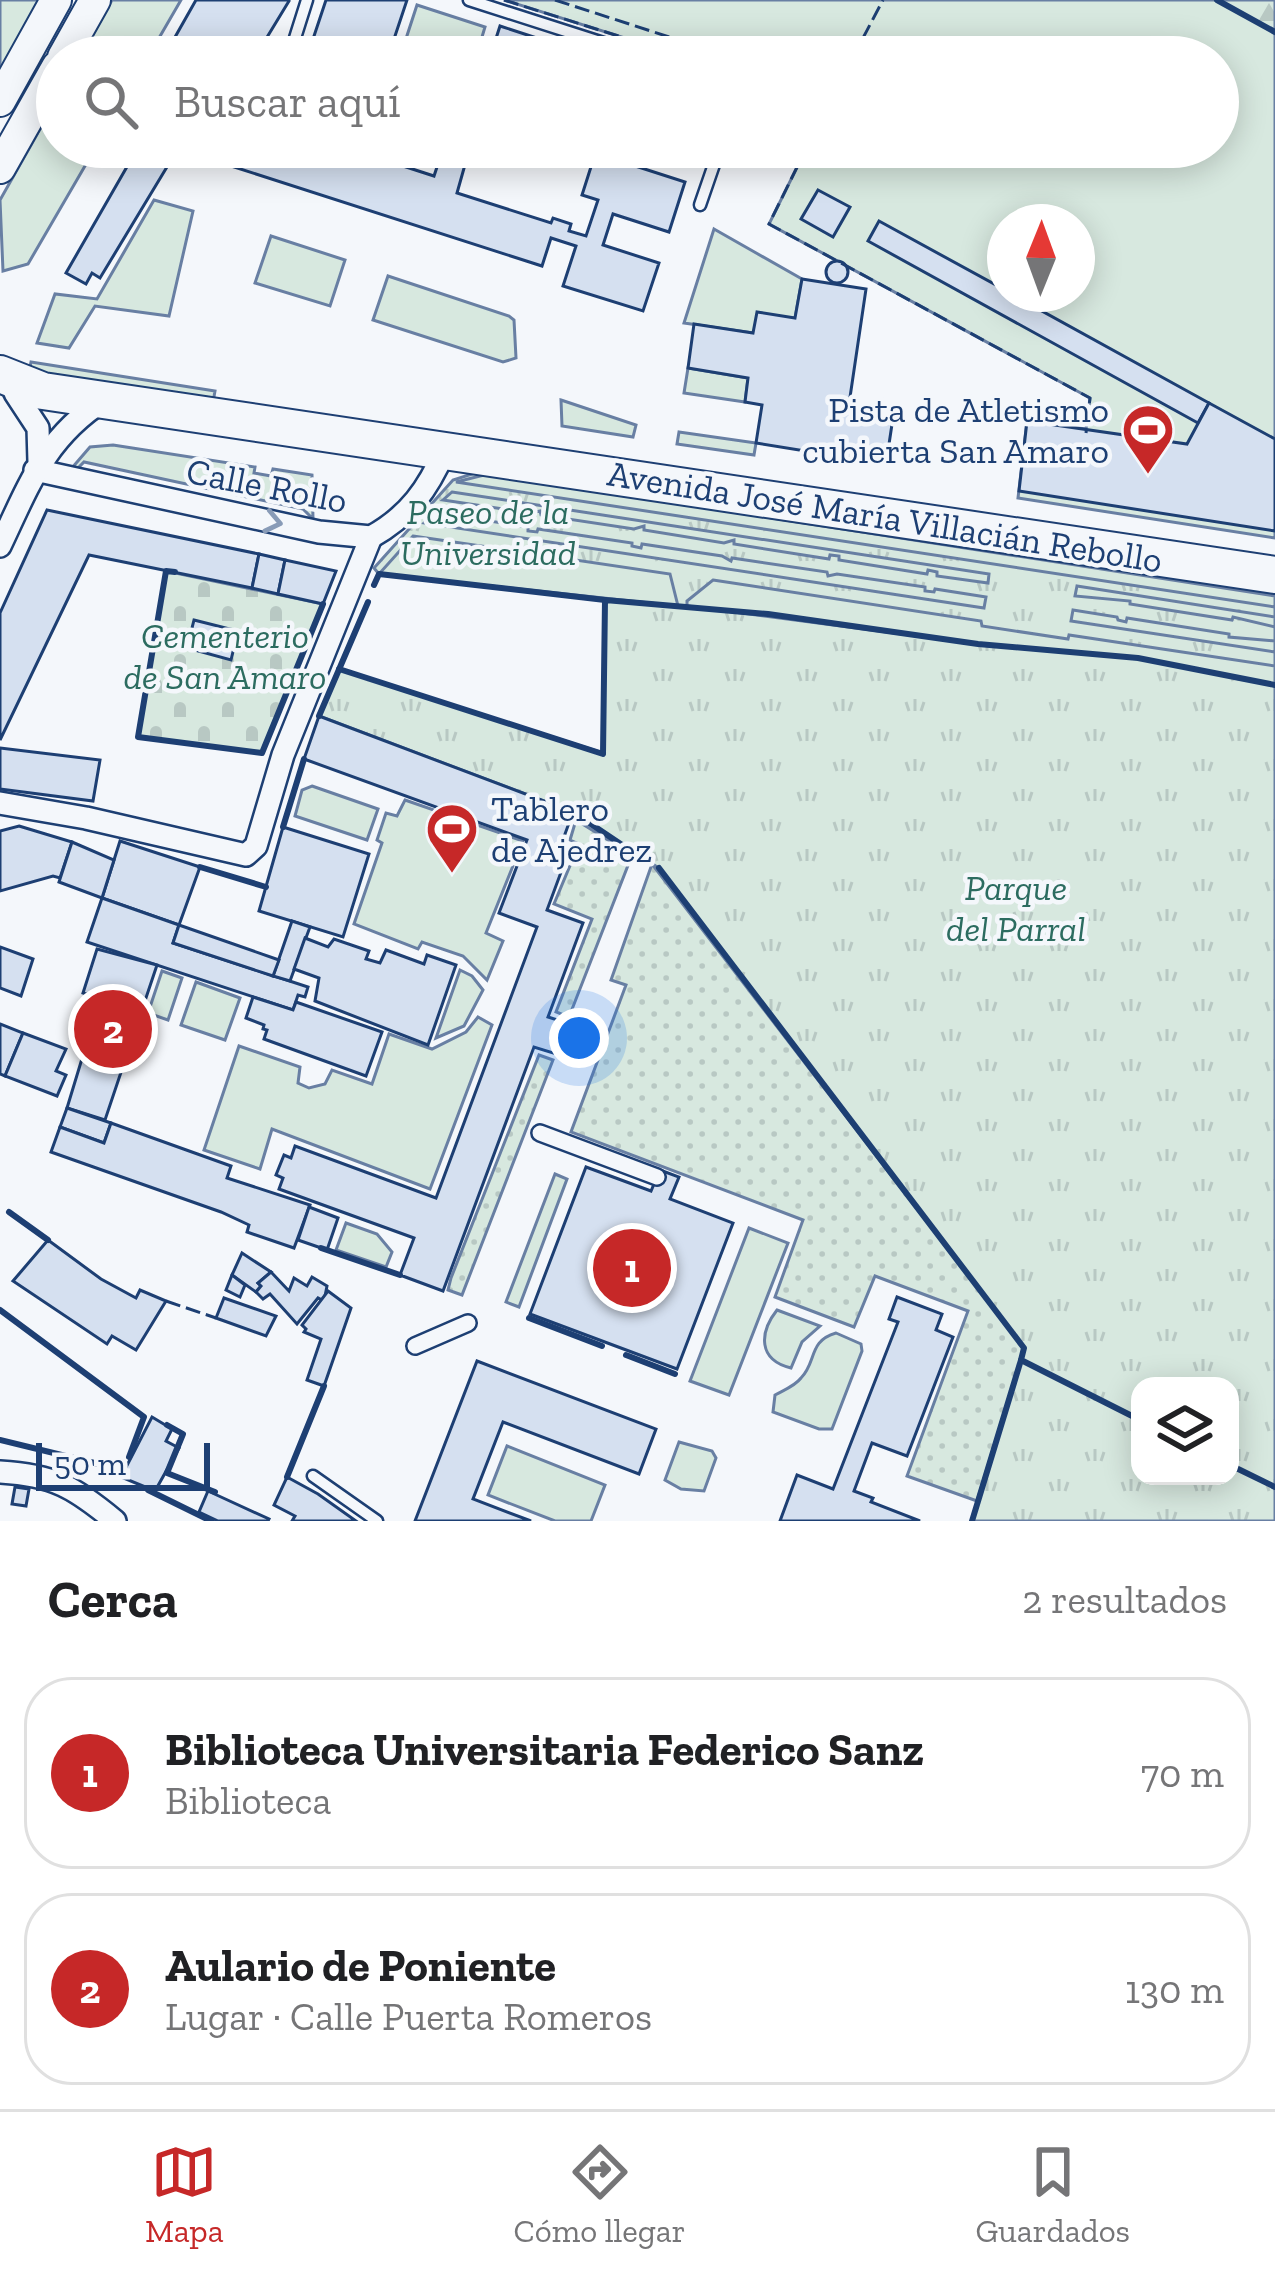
<!DOCTYPE html>
<html lang="es">
<head>
<meta charset="utf-8">
<style>
	:root { --surface:#fff; --page:#f6f6f6; --text:#202124; --muted:#757577; --line:#e0e0e0; --accent:#c62828 }
	body { margin:0; font-family:"Zilla Slab",serif; background:var(--page); color:var(--text) }
	.controls { position:absolute; right:36px; bottom:36px; display:grid; overflow:hidden; border-radius:24px; box-shadow:0 6px 30px #0003 }
	.controls button { width:108px; height:108px; display:grid; place-items:center; padding:0; border:0; border-bottom:3px solid var(--line); background:var(--surface); color:var(--text); font:60px sans-serif }
	.compass { position:absolute; left:987px; top:204px; width:108px; height:108px; border-radius:50%; background:var(--surface); box-shadow:0 6px 30px #0003; rotate:1deg }
	.scale { position:absolute; left:36px; bottom:30px; width:174px; box-sizing:border-box; padding-left:12px; border:6px solid #1d3f73; border-top:0; font-size:33px; line-height:42px; white-space:nowrap; color:#1d3f73; -webkit-text-stroke:9px #f4f7fb; paint-order:stroke }
	.you { position:absolute; left:579px; top:1038px; width:42px; height:42px; margin:-30px; border:9px solid #fff; border-radius:50%; background:#1a73e8; box-shadow:0 0 0 18px #1a73e833 }
	.badge { display:grid; place-items:center; width:78px; height:78px; border-radius:50%; background:var(--accent); color:#fff; font-size:39px; font-weight:700 }
	.pin { position:absolute; translate:-50% -50%; border:6px solid #fff; box-shadow:0 3px 12px #0006 }
	.list { margin:0; padding:0; list-style:none }
	h2 { display:flex; justify-content:space-between; align-items:center; height:156px; margin:0; padding:0 48px; font-size:51px }
	h2 small { font-size:39px; font-weight:400; color:var(--muted) }
	.list li { display:grid; grid-template-columns:78px 1fr auto; gap:36px; align-items:center; box-sizing:border-box; height:192px; margin:0 24px 24px; padding:0 24px; border:3px solid var(--line); border-radius:48px }
	.list b { display:block; font-size:45px; white-space:nowrap }
	.list p { margin:0; font-size:39px; white-space:nowrap; color:var(--muted) }
	.list em { font-size:39px; font-style:normal; color:var(--muted) }
	.icon { flex:none; width:66px; height:66px; fill:none; stroke:currentColor; stroke-width:2; stroke-linecap:round; stroke-linejoin:round }
	.map { position:relative; flex:none; width:1275px; height:1521px; overflow:hidden }
	.search { position:absolute; background:var(--surface); box-shadow:0 6px 30px #0003; left:36px; right:36px; top:36px; height:132px; display:flex; align-items:center; gap:30px; box-sizing:border-box; padding:0 42px; border-radius:66px; color:var(--muted); font-size:45px }
	.sheet { height:588px; background:var(--surface) }
	nav { display:flex; justify-content:space-around; align-items:center; box-sizing:border-box; height:168px; border-top:3px solid var(--line); background:var(--surface); font-size:33px; color:var(--muted) }
	nav a { display:grid; justify-items:center; gap:6px }
	nav .on { color:var(--accent) }
	.map>svg:first-child { display:block }
	.grass { fill:url(#grass-dots); stroke:#687fa3; stroke-width:3 }
	.forest { fill:url(#forest-firs); stroke:#687fa3; stroke-width:3 }
	.cemetery { fill:url(#cemetery-stones); stroke:#687fa3; stroke-width:3 }
	.park { fill:url(#park-tufts); stroke:#687fa3; stroke-width:3; fill-rule:evenodd }
	.garden { fill:#d7e8df; stroke:#687fa3; stroke-width:3; fill-rule:evenodd }
	.building { fill:#d5e0f0; stroke:#1d3f73; stroke-width:3 }
	.lines { fill:none; stroke-linecap:round; stroke-linejoin:round }
	.service-casing { stroke:#1d3f73; stroke-width:15 }
	.pedestrian-casing { stroke:#1d3f73; stroke-width:20 }
	.minor-casing { stroke:#1d3f73; stroke-width:26 }
	.secondary-casing { stroke:#1d3f73; stroke-width:34 }
	.trunk-casing { stroke:#1d3f73; stroke-width:40 }
	.service { stroke:#f4f7fb; stroke-width:10 }
	.pedestrian { stroke:#f4f7fb; stroke-width:15 }
	.minor { stroke:#f4f7fb; stroke-width:21 }
	.secondary { stroke:#f4f7fb; stroke-width:30 }
	.trunk { stroke:#f4f7fb; stroke-width:36 }
	.fence { stroke:#1d3f73; stroke-width:3; stroke-dasharray:15 6; stroke-linecap:butt }
	.wall { stroke:#1d3f73; stroke-width:6 }
	.oneway { stroke:#889bb7 }
	.labels { text-anchor:middle; stroke-width:9; stroke-linejoin:round; paint-order:stroke }
	.poi-label { font-size:36px; fill:#1d3f73; stroke:#f4f7fb; text-anchor:end }
	.street-label { font-size:36px; fill:#1d3f73; stroke:#f4f7fb }
	.park-label { font-size:36px; font-style:italic; fill:#2c6c60; stroke:#f4f7fb }
</style>
</head>
<body>
<div class="map">
<svg width="1275" height="1521" viewBox="0 0 1275 1521">
	<defs>
		<pattern id="grass-dots" width="8" height="8" patternUnits="userSpaceOnUse" patternTransform="scale(3)"><rect width="8" height="8" fill="#d7e8df"/><path d="M2 2h.1M6 6h.1" fill="none" stroke="#b8c8c3" stroke-width="1.8" stroke-linecap="round"/></pattern>
		<pattern id="forest-firs" width="22" height="20" patternUnits="userSpaceOnUse" patternTransform="scale(3)"><rect width="22" height="20" fill="#d7e8df"/><path d="M5 1l3.5 6h-7zM16 11l3.5 6h-7z" fill="#b8c8c3"/></pattern>
		<pattern id="cemetery-stones" width="16" height="16" patternUnits="userSpaceOnUse" patternTransform="scale(3)"><rect width="16" height="16" fill="#d7e8df"/><path d="M2 7V4a2 2 0 0 1 4 0v3zM10 15v-3a2 2 0 0 1 4 0v3z" fill="#b8c8c3"/></pattern>
		<pattern id="park-tufts" width="24" height="20" patternUnits="userSpaceOnUse" patternTransform="scale(3)"><rect width="24" height="20" fill="#d7e8df"/><path d="M3 7l-1-3M5 7V3M7 7l1-3M15 17l-1-3M17 17v-4M19 17l1-3" fill="none" stroke="#b8c8c3"/></pattern>
	</defs>
	<rect width="100%" height="100%" fill="#f4f7fb"/>
	<g class="grass">
		<polygon points="576,820 632,855 569,1017 556,1012 592,919 554,904 579,844 570,840"/>
		<polygon points="652,864 1024,1348 977,1501 907,1476 968,1311 875,1276 854,1327 775,1297 803,1220 571,1132 626,985 611,980"/>
		<polygon points="539,1055 553,1060 462,1295 448,1290 451,1278"/>
	</g>
	<polygon class="forest" points="1217,0 1275,0 1275,32"/>
	<polygon class="cemetery" points="166,571 323,604 262,753 138,737"/>
	<path class="park" d="M475,473L1275,597V1521H972L1024,1348L659,868L573,812L319,716L339,669L603,753L605,600L379,574L374,568L453,480ZM1140,1386H1230V1476H1140Z"/>
	<g class="garden">
		<polygon points="0,0 41,0 0,73"/>
		<polygon points="112,0 181,0 148,57 80,57"/>
		<path d="M504,0H1217L1275,32V538L1018,498L1027,421L1086,429L1090,398L769,224L807,147H1218V57H685ZM1005,222H1077V294H1005Z"/>
		<polygon points="417,5 485,27 476,57 400,57"/>
		<polygon points="57,99 57,147 96,147 28,264 3,271 0,200"/>
		<polygon points="154,200 193,211 169,316 95,306 69,348 37,343 55,294 97,299"/>
		<polygon points="714,229 802,279 795,318 753,333 684,323"/>
		<polygon points="271,236 345,260 330,306 255,283"/>
		<polygon points="388,276 509,316 514,320 516,358 503,362 373,320"/>
		<polygon points="31,362 215,391 213,402 29,372"/>
		<polygon points="688,368 748,378 745,402 684,393"/>
		<polygon points="561,400 636,425 633,437 562,426"/>
		<polygon points="679,432 756,443 754,455 677,444"/>
		<polygon points="113,445 255,467 254,473 271,476 273,469 312,475 313,519 303,509 84,462 76,470 71,469 90,447"/>
		<polygon points="488,474 1275,596 1275,607 456,482"/>
		<polygon points="452,492 989,574 988,583 937,576 937,572 928,570 927,574 839,560 839,556 830,555 829,559 734,544 734,540 724,543 644,530 644,526 634,529 541,515 540,511 530,513 443,500"/>
		<polygon points="433,512 528,527 528,531 537,532 538,529 632,543 632,546 641,548 642,544 722,556 731,561 732,558 827,572 828,576 837,574 925,587 925,591 934,592 935,589 986,597 984,608 424,523"/>
		<polygon points="413,536 670,574 678,606 379,574"/>
		<polygon points="713,580 981,621 982,626 1068,639 1069,635 1275,666 1275,685 1138,658 978,644 687,606 687,601"/>
		<polygon points="1077,586 1275,617 1275,627 1233,617 1232,620 1130,604 1130,601 1075,596"/>
		<polygon points="1073,610 1117,617 1118,620 1126,622 1127,618 1229,634 1229,637 1275,641 1275,652 1071,621"/>
		<polygon points="312,786 378,809 367,840 295,816 302,790"/>
		<polygon points="405,800 523,841 486,933 503,941 487,980 463,956 422,942 418,949 354,924 382,843 377,840 386,813 397,816"/>
		<polygon points="460,970 472,976 483,990 464,1026 436,1038"/>
		<polygon points="162,971 182,978 168,1020 148,1013"/>
		<polygon points="196,982 240,998 225,1040 181,1025"/>
		<polygon points="478,1017 492,1025 430,1189 272,1129 260,1169 204,1150 239,1046 300,1067 298,1083 309,1088 325,1084 332,1070 372,1084 389,1034 432,1049 466,1032"/>
		<polygon points="555,1174 567,1179 519,1307 506,1302"/>
		<polygon points="346,1223 377,1234 392,1252 386,1267 336,1250"/>
		<polygon points="749,1228 788,1243 729,1395 690,1381"/>
		<path d="M777,1310L820,1326L802,1342L791,1368C758,1360 759,1333 777,1310Z"/>
		<path d="M836,1333L861,1344L862,1351L832,1429H819L773,1412L775,1395C784,1390 795,1386 801,1378C817,1362 808,1341 836,1333Z"/>
		<polygon points="679,1442 712,1451 716,1458 704,1491 681,1489 665,1480"/>
		<polygon points="507,1446 605,1485 591,1521 555,1521 488,1495"/>
	</g>
	<g class="building">
		<polygon points="196,0 288,0 289,1 255,57 191,57 170,46"/>
		<polygon points="326,0 407,0 388,57 307,57"/>
		<polygon points="500,26 595,57 490,57"/>
		<polygon points="129,147 179,147 100,278 92,273 86,284 66,273 136,151"/>
		<polygon points="179,147 214,147 210,159"/>
		<polygon points="237,147 308,147 338,157 341,147 375,147 372,156 434,176 440,158 456,164 461,147 470,147 457,193 551,223 553,218 571,224 569,231 586,236 598,200 582,195 597,148 612,153 614,147 634,147 629,164 685,182 669,232 613,214 603,245 659,263 643,311 563,286 576,246 551,238 542,266 231,166"/>
		<polygon points="524,147 564,147 560,159"/>
		<polygon points="818,190 850,207 833,237 801,219"/>
		<polygon points="879,221 1005,290 1005,294 1011,294 1209,403 1198,423 868,241"/>
		<circle cx="837" cy="272" r="11"/>
		<polygon points="802,279 866,289 849,404 894,411 886,464 756,443 762,405 745,402 748,378 688,368 694,324 753,333 757,312 795,318"/>
		<polygon points="1209,403 1275,439 1275,531 1019,491 1027,421 1187,444"/>
		<polygon points="47,510 259,554 252,588 89,555 0,740 0,613"/>
		<polygon points="259,554 285,560 278,594 252,588"/>
		<polygon points="285,560 336,571 323,604 278,594"/>
		<polygon points="194,620 238,631 231,660 187,648"/>
		<polygon points="319,716 573,812 561,845 570,848 547,910 583,923 548,1017 564,1022 553,1053 534,1047 443,1291 400,1275 414,1238 279,1189 283,1178 276,1175 284,1155 291,1158 295,1146 436,1198 537,927 499,913 527,840 304,759"/>
		<polygon points="0,748 100,760 93,801 0,789"/>
		<polygon points="19,826 72,842 60,878 53,876 0,891 0,831"/>
		<polygon points="283,827 369,854 343,937 259,911"/>
		<polygon points="120,841 200,867 179,925 102,898"/>
		<polygon points="72,842 114,860 102,898 59,882"/>
		<polygon points="102,898 179,925 173,943 308,987 305,997 298,995 293,1010 87,942"/>
		<polygon points="292,921 310,927 290,981 273,976"/>
		<polygon points="179,925 279,960 273,976 173,943"/>
		<polygon points="305,938 328,947 334,939 369,951 366,959 380,963 386,950 424,964 427,955 456,965 428,1045 315,1001 319,978 294,969"/>
		<polygon points="0,947 33,959 21,996 0,988"/>
		<polygon points="97,949 157,965 105,1120 67,1108 98,1006 102,1007 105,1000 83,993"/>
		<polygon points="253,997 293,1010 296,1002 382,1032 366,1076 264,1039 267,1030 263,1029 264,1025 246,1018"/>
		<polygon points="0,1024 23,1033 5,1076 0,1074"/>
		<polygon points="23,1033 66,1049 56,1071 66,1075 57,1096 5,1076"/>
		<polygon points="67,1108 111,1123 104,1143 60,1127"/>
		<polygon points="111,1123 231,1166 227,1178 310,1205 294,1248 247,1232 249,1225 221,1212 51,1152 60,1127 104,1143"/>
		<polygon points="586,1167 651,1191 660,1170 679,1177 670,1199 733,1223 677,1369 530,1314"/>
		<polygon points="309,1207 338,1218 327,1250 298,1240"/>
		<polygon points="48,1240 101,1279 136,1298 140,1290 166,1301 136,1350 112,1336 107,1344 13,1281"/>
		<polygon points="242,1253 271,1272 258,1283 261,1286 256,1292 232,1275"/>
		<polygon points="271,1272 289,1291 294,1278 307,1286 312,1277 327,1286 324,1301 318,1298 297,1324 270,1294 263,1299 256,1292 261,1286 258,1283"/>
		<polygon points="232,1275 245,1285 240,1297 226,1290"/>
		<polygon points="328,1291 351,1308 324,1386 307,1380 321,1339 304,1332 306,1329 302,1325"/>
		<polygon points="897,1297 942,1314 936,1330 953,1337 907,1456 872,1443 854,1491 873,1498 871,1502 920,1521 780,1521 797,1475 833,1489 898,1322 889,1319"/>
		<polygon points="224,1298 276,1316 266,1336 216,1318"/>
		<polygon points="477,1361 656,1429 639,1474 503,1422 473,1499 531,1521 415,1521"/>
		<polygon points="152,1417 172,1429 166,1441 179,1448 155,1491 121,1477"/>
		<polygon points="287,1477 318,1494 356,1521 292,1521 295,1516 274,1505"/>
		<polygon points="15,1487 29,1489 26,1506 12,1504"/>
		<polygon points="208,1491 269,1519 268,1521 218,1521 199,1512"/>
	</g>
	<g class="lines">
		<g class="service-casing">
			<g id="service">
				<polyline points="469,0 647,57"/>
				<polyline points="289,57 307,0"/>
				<polyline points="700,205 720,147"/>
				<polyline points="313,1476 377,1521"/>
			</g>
		</g>
		<g class="pedestrian-casing">
			<g id="pedestrian">
				<polyline points="540,1133 657,1177"/>
				<polyline points="415,1346 468,1323"/>
			</g>
		</g>
		<g class="minor-casing">
			<g id="minor">
				<polyline points="15,393 38,428 39,462"/>
				<path d="M35,470L319,532L371,537C409,516 428,489 445,450"/>
				<path d="M0,546C29,485 45,438 104,400"/>
				<polyline points="0,803 86,818 246,855 256,846 283,755 371,537"/>
				<path d="M0,1472C54,1475 74,1487 115,1521"/>
			</g>
		</g>
		<g class="secondary-casing">
			<g id="secondary">
				<polyline points="63,57 95,0"/>
				<polyline points="0,101 56,0"/>
				<polyline points="0,168 57,67"/>
			</g>
		</g>
		<g class="trunk-casing">
			<polyline id="trunk" points="0,374 43,391 1275,575"/>
		</g>
		<use href="#service" class="service"/>
		<use href="#pedestrian" class="pedestrian"/>
		<use href="#minor" class="minor"/>
		<use href="#secondary" class="secondary"/>
		<use href="#trunk" class="trunk"/>
		<g class="fence">
			<polyline points="504,0 685,57"/>
			<polyline points="555,0 731,57"/>
			<polyline points="853,57 883,0"/>
			<polyline points="807,147 769,224 1090,398 1086,433"/>
			<polyline points="166,1301 216,1318"/>
		</g>
		<g class="wall">
			<polyline points="1217,0 1275,32"/>
			<polyline points="175,572 166,571 138,737 262,753 323,604"/>
			<polyline points="374,585 379,574 605,600"/>
			<polyline points="339,669 603,754 605,600 768,614 978,644 1138,658 1275,685"/>
			<polyline points="319,716 368,602"/>
			<polyline points="573,812 634,853"/>
			<polyline points="283,827 304,759"/>
			<polyline points="200,867 266,887"/>
			<polyline points="659,868 1024,1348 1021,1360 1140,1420"/>
			<polyline points="9,1212 48,1240"/>
			<polyline points="321,1248 400,1275"/>
			<polyline points="0,1310 144,1417 129,1457"/>
			<polyline points="529,1318 602,1346"/>
			<polyline points="626,1355 675,1374"/>
			<polyline points="167,1425 183,1434 167,1473 215,1492"/>
			<polyline points="0,1440 111,1467"/>
			<polyline points="1230,1465 1275,1487"/>
			<polyline points="287,1477 324,1386"/>
			<polyline points="148,1490 211,1521"/>
			<polyline points="972,1521 1021,1360"/>
		</g>
	</g>
	<defs><path id="oneway-chevron" d="M-2-3.5L2.5 0L-2 3.5" fill="none" stroke-width="1.6" stroke-linecap="round" stroke-linejoin="round" transform="scale(3)"/></defs>
	<use class="oneway" href="#oneway-chevron" transform="translate(273 522) rotate(12)"/>
	<defs>
		<g id="stadium-pin" transform="scale(2.7)"><path d="M0 17L-7.5 6A9.5 9.5 0 1 1 7.5 6Z" fill="#c62828" stroke="#f4f7fb"/><path d="M0-5a6.5 5 0 1 0 0 10a6.5 5 0 1 0 0-10ZM-3.5-1.8h7v3.6h-7Z" fill="#fff"/></g>
	</defs>
	<g fill-rule="evenodd">
		<use href="#stadium-pin" x="1148" y="430"/>
		<use href="#stadium-pin" x="452" y="829"/>
	</g>
	<g class="labels">
		<g class="poi-label">
			<text x="1109" y="422">Pista de Atletismo<tspan x="1109" dy="41">cubierta San Amaro</tspan></text>
			<text x="491" y="821" text-anchor="start">Tablero<tspan x="491" dy="41">de Ajedrez</tspan></text>
		</g>
		<g class="street-label">
			<text transform="translate(267 485) rotate(11)" y="13">Calle Rollo</text>
			<text transform="translate(885 516) rotate(9)" y="13">Avenida José María Villacián Rebollo</text>
		</g>
		<g class="park-label">
			<text x="488" y="524">Paseo de la<tspan x="488" dy="41">Universidad</tspan></text>
			<text x="225" y="648">Cementerio<tspan x="225" dy="41">de San Amaro</tspan></text>
			<text x="1016" y="900">Parque<tspan x="1016" dy="41">del Parral</tspan></text>
		</g>
	</g>
</svg>
<div class="controls">
<button><svg class="icon" aria-label="layers" viewBox="0 0 24 24"><path d="M12 4l9 5-9 5-9-5zM3 14l9 5 9-5"/></svg></button>
</div>
<svg class="compass" viewBox="-18 -18 36 36"><path d="M0-13l5 13h-10z" fill="#e53935"/><path d="M0 13l5-13h-10z" fill="#757577"/></svg>
<div class="scale">50 m</div>
<div class="you"></div>
<div class="pin badge" style="left:632px;top:1268px">1</div>
<div class="pin badge" style="left:113px;top:1029px">2</div>
<div class="search"><svg class="icon" aria-label="search" viewBox="0 0 24 24"><circle cx="10" cy="10" r="6"/><path d="M15 15l6 6"/></svg>Buscar aquí</div>
</div>
<section class="sheet">
<h2>Cerca<small>2 resultados</small></h2>
<ul class="list">
<li><span class="badge">1</span><div><b>Biblioteca Universitaria Federico Sanz</b><p>Biblioteca</p></div><em>70 m</em></li>
<li><span class="badge">2</span><div><b>Aulario de Poniente</b><p>Lugar · Calle Puerta Romeros</p></div><em>130 m</em></li>
</ul>
</section>
<nav>
<a class="on"><svg class="icon" aria-label="map" viewBox="0 0 24 24"><path d="M3 6l6-2 6 2 6-2v14l-6 2-6-2-6 2zM9 4v14M15 6v14"/></svg>Mapa</a>
<a><svg class="icon" aria-label="directions" viewBox="0 0 24 24"><path d="M12 3l9 9-9 9-9-9zM9 14v-3h6M13 9l2 2-2 2"/></svg>Cómo llegar</a>
<a><svg class="icon" aria-label="saved" viewBox="0 0 24 24"><path d="M7 4h10v16l-5-4-5 4z"/></svg>Guardados</a>
</nav>
</body>
</html>
